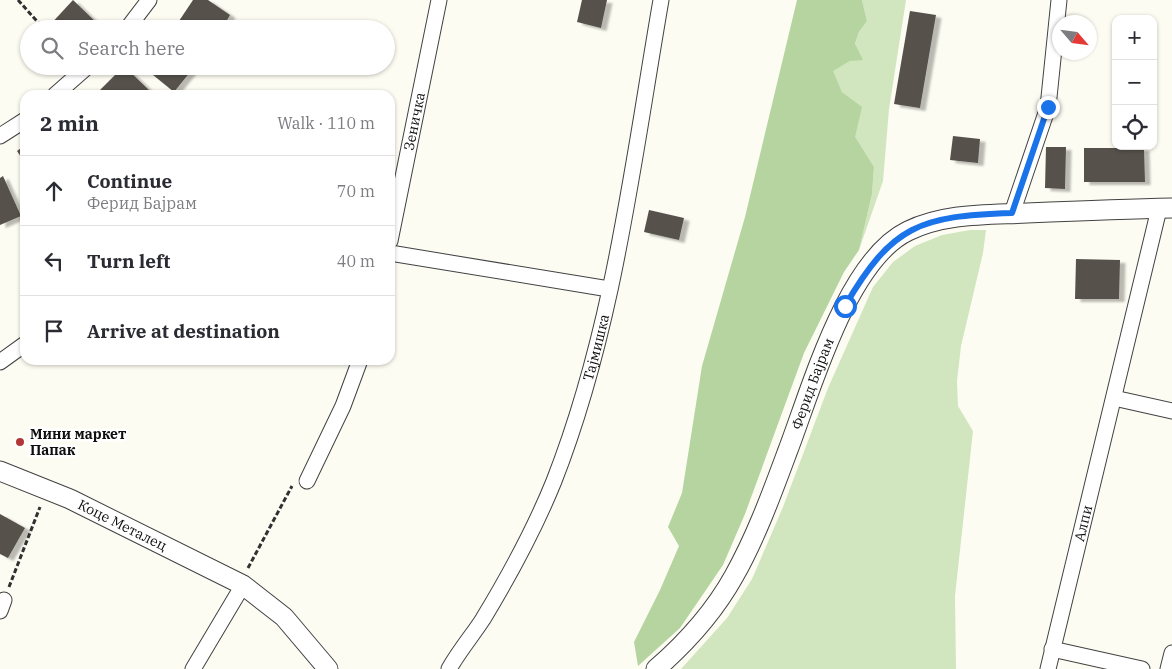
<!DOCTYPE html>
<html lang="en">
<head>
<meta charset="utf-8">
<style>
	:root { --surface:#fff; --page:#f7f7f7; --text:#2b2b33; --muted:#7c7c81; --line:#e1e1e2 }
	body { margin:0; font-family:"IBM Plex Serif",serif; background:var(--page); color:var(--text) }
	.controls { position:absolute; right:15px; top:15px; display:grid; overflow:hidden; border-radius:10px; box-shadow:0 1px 4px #0004 }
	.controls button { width:45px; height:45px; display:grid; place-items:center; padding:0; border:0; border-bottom:1px solid var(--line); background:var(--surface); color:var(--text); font:25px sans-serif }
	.compass { position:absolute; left:1052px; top:15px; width:45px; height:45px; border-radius:50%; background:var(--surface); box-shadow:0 1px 4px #0004; rotate:118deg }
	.stop { position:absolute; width:15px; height:15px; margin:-11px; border:4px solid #1a73e8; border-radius:50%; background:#fff }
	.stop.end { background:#1a73e8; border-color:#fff; box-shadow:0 1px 5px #0008 }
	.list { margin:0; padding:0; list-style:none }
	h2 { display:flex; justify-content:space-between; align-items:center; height:65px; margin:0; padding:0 20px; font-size:21px }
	h2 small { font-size:16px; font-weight:400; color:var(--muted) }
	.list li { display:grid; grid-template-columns:32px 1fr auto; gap:15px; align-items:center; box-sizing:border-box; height:70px; padding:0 20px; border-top:1px solid var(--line) }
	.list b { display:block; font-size:19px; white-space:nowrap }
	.list p { margin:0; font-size:16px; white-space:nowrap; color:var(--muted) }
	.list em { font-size:16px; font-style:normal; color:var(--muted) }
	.icon { flex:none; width:28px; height:28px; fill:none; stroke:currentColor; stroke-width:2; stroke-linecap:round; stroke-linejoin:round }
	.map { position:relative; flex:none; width:1172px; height:669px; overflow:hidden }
	.search { position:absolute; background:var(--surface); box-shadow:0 1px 4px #0004; left:20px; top:20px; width:375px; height:55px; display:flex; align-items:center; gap:12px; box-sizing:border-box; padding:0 18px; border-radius:28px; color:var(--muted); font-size:19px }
	.panel { position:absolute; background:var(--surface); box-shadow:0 1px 4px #0004; left:20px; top:90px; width:375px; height:275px; border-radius:15px }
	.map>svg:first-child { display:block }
	.green { fill:#d1e5bf }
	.forest { fill:#b5d4a0 }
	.building { fill:#56514c; filter:url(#shadow) }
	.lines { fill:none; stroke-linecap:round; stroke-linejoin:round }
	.minor-casing { stroke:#424242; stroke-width:17 }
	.tertiary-casing { stroke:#424242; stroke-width:21 }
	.path { stroke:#313131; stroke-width:3; stroke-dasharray:5 2.5; stroke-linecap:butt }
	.minor { stroke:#fff; stroke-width:15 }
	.tertiary { stroke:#fff; stroke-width:19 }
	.route { stroke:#1a73e8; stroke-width:6 }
	.poi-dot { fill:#b03736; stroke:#fff; stroke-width:2 }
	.labels { text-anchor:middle; stroke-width:5; stroke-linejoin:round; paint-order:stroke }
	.street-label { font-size:14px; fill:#0f0f0f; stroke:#fff }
	.poi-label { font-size:14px; font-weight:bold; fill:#0f0f0f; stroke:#fff; text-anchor:start }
</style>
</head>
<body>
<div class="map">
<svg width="1172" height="669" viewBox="0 0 1172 669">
	<defs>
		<filter id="shadow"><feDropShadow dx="5.5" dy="3" stdDeviation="1" flood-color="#0004"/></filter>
	</defs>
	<rect width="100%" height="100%" fill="#fdfcf2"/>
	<g class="green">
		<polygon points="862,0 906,0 889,109 883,181 859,250 872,194 874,167 854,137 861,107 842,92 832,71 850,61 859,32 867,21"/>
		<polygon points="970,230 986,230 983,253 961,346 957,381 958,406 973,431 955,596 956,669 681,669 727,618 752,579 783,507 828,388 873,287 893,262 915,246 942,235"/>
	</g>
	<polygon class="forest" points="797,0 862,0 867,21 859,32 855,44 863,60 850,61 833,71 842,92 862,107 855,137 874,167 872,194 859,250 844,272 804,353 745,514 723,565 680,628 638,666 634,642 660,590 679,546 668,527 682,493 702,366 745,217"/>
	<g class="building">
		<polygon points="73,0 100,26 97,29 48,27"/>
		<polygon points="193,0 208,0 230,15 222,29 184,29 177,24"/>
		<polygon points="582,0 607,0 601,28 577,22"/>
		<polygon points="910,11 936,15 920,108 894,104"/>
		<polygon points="124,66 151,92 148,95 103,95 99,91"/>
		<polygon points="142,66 195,66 174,92"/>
		<polygon points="953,136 980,139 978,163 950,160"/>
		<polygon points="25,145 25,163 17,151"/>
		<polygon points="1046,147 1066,147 1065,189 1045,188"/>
		<polygon points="1084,148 1144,148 1145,182 1084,182"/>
		<polygon points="3,176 21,216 0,225 0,178"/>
		<polygon points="649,210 684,218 679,240 644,232"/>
		<polygon points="1076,259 1120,260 1119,299 1075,299"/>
		<polygon points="0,514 25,528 8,558 0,554"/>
	</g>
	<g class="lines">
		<g class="minor-casing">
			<g id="minor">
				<polyline points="127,29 149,0"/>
				<polyline points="55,95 88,66"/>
				<polyline points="0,136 25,120"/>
				<polyline points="1012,213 1048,107 1059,0"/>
				<path id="s1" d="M390,241L439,0"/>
				<polyline points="390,253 609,289"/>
				<polyline points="0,362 25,344"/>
				<polyline points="1114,398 1172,411"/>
				<polyline points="307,481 343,406 360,360"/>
				<polyline points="0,611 4,600"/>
				<polyline points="1052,649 1142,669"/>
				<polyline points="193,669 243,585"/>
				<path id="s2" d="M449,669C459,651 472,636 483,619C509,576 535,528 554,481C614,328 633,161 661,0"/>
				<path id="s3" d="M1048,669L1159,209"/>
				<polyline points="1168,669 1172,653"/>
			</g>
		</g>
		<g class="tertiary-casing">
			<g id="tertiary">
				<path id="s4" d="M0,471L70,499L243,585L284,617L328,669"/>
				<path id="s5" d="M656,669C687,642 714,612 734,576C756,537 772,493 788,450C811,390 847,260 908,231C945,213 987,215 1027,213C1075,211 1124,209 1172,208"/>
			</g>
		</g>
		<g class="path">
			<polyline points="18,0 44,29"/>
			<polyline points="248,568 292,486"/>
			<polyline points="9,587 40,507"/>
		</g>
		<use href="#minor" class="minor"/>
		<use href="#tertiary" class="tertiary"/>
	</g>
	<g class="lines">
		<path class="route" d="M845,306C892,225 920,216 1012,213L1048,107"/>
	</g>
	<circle class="poi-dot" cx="20" cy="442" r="5"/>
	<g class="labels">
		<g class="street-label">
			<text dy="5" stroke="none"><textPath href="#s1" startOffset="122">Зеничка</textPath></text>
			<text dy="5" stroke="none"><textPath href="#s2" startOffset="356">Тајмишка</textPath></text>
			<text dy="5" stroke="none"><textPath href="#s5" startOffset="330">Ферид Бајрам</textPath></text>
			<text dy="5" stroke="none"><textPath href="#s3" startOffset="150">Алпи</textPath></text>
			<text dy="5" stroke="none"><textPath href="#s4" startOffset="134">Коце Металец</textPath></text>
		</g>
		<g class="poi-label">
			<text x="30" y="439">Мини маркет<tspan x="30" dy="16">Папак</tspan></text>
		</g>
	</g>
</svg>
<div class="controls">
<button>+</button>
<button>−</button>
<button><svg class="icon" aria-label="locate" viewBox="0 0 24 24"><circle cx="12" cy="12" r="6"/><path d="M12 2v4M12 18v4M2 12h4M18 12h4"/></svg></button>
</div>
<svg class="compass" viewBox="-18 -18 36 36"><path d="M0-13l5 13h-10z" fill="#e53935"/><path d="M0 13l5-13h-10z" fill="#7c7c81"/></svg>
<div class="stop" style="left:845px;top:306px"></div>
<div class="stop end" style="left:1048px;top:107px"></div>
<div class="search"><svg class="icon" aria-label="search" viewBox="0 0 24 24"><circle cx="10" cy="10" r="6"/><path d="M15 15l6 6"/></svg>Search here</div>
<section class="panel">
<h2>2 min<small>Walk · 110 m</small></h2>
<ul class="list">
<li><svg class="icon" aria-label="ahead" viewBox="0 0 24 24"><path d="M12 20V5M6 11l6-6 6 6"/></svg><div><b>Continue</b><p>Ферид Бајрам</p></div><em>70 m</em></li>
<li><svg class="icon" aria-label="left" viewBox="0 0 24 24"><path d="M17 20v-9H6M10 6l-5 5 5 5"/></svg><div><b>Turn left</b></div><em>40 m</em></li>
<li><svg class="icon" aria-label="arrive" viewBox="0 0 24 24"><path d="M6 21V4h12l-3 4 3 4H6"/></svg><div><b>Arrive at destination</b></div></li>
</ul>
</section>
</div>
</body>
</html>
